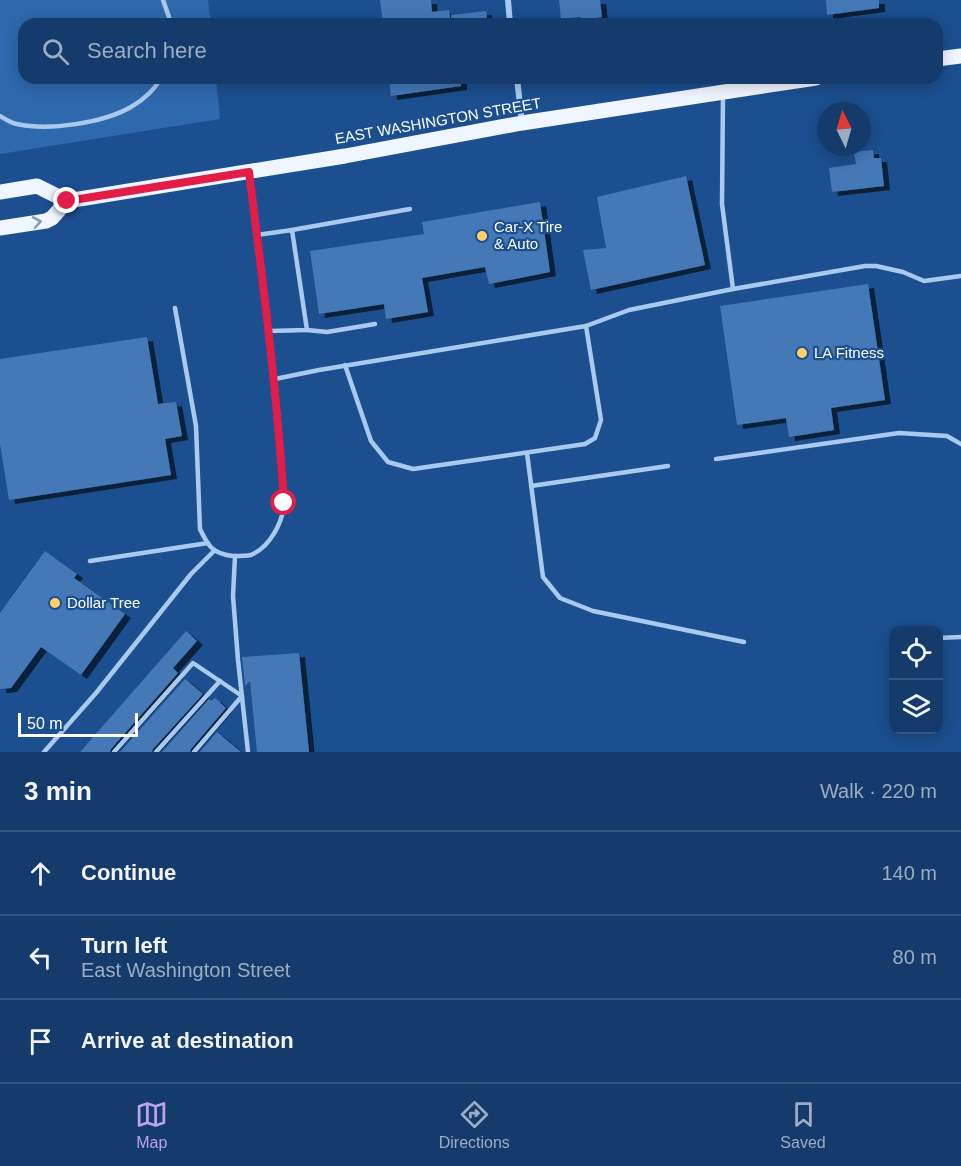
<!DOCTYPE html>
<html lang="en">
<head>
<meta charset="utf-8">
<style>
	:root { --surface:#143b6b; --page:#214673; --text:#f1f3f6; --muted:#9dadc1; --line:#33557e; --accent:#bca0f2 }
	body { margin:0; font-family:Helvetica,sans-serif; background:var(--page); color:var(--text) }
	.controls { position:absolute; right:18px; bottom:18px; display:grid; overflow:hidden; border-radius:12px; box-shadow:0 3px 15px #0003 }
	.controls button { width:54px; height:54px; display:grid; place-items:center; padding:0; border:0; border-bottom:2px solid var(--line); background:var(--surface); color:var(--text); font:30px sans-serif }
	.compass { position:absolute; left:817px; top:102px; width:54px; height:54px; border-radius:50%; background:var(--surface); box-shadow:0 3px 15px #0003; rotate:355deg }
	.scale { position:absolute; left:18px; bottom:15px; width:120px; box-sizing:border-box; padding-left:6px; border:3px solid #fff; border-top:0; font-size:16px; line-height:21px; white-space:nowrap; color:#fff; -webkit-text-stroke:4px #1b4f8f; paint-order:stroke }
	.stop { position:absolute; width:18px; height:18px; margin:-14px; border:4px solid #e11d48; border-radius:50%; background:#fff }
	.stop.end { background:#e11d48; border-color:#fff; box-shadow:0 2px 6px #0008 }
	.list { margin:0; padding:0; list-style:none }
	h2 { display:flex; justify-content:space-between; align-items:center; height:78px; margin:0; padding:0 24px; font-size:26px }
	h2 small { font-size:20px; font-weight:400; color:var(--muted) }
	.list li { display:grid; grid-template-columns:39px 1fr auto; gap:18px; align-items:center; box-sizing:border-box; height:84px; padding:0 24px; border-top:2px solid var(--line) }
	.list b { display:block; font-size:22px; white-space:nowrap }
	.list p { margin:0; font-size:20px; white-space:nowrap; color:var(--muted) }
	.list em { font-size:20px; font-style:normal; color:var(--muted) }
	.icon { flex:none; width:33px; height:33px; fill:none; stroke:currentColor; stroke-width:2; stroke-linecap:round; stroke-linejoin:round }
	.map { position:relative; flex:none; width:961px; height:752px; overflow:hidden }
	.search { position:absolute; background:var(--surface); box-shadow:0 3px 15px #0003; left:18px; right:18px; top:18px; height:66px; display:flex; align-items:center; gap:15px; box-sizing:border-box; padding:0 21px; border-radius:18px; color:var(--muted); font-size:22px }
	.sheet { height:330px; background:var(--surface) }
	nav { display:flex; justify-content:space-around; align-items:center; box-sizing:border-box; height:84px; border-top:2px solid var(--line); background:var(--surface); font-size:16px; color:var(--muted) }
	nav a { display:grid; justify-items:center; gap:3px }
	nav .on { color:var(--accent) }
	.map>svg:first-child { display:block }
	.green { fill:#2e69ad }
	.building { fill:#4478b7; filter:url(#shadow) }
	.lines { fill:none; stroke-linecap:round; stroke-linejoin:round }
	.service { stroke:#a9c9ee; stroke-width:4.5 }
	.minor { stroke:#a9c9ee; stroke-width:6 }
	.primary { stroke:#f0f6ff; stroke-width:15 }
	.oneway { stroke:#7b9ac1 }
	.route { stroke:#e11d48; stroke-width:8 }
	.poi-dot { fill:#ffd166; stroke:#1b4f8f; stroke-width:2 }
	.labels { text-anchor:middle; stroke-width:4.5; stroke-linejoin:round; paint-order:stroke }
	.street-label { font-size:15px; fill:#fff; stroke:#1b4f8f }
	.poi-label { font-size:15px; fill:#fff; stroke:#1b4f8f; text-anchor:start }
</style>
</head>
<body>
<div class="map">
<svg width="961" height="752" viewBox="0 0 961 752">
	<defs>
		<filter id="shadow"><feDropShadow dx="6" dy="4" stdDeviation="0" flood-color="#0009"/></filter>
	</defs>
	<rect width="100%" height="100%" fill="#1b4f8f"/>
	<polygon class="green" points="0,0 208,0 211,24 24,24 24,78 216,78 220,119 0,154"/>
	<g class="building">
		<polygon points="380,0 431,0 432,12 449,10 451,24 383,24"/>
		<polygon points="559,0 600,0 602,17 580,20 580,17 561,19"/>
		<polygon points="826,0 879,0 879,8 827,15"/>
		<polygon points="486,11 488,24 452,24 451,15"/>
		<polygon points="389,78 461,78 461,86 391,96"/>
		<polygon points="873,150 874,158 881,158 884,186 832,192 829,168 856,164 854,152"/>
		<polygon points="686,176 705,265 591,290 583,250 606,248 597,197"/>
		<polygon points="540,202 550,272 489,284 485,267 422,278 428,312 386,319 384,304 319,314 310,251 424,234 422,222"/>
		<polygon points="868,284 885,400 831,408 834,430 789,437 786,418 737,425 720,306"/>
		<polygon points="147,337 158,404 176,402 182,436 165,439 171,475 9,500 0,444 0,359"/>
		<polygon points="45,551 77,574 74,578 125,614 81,675 41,647 11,688 0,689 0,613"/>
		<polygon points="186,631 197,641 173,668 178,673 111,749 110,752 80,752"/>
		<polygon points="299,653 309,752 257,752 250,681 245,686 242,657"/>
		<polygon points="185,679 203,694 153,749 152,752 120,752"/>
		<polygon points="215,698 226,708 191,749 190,752 162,752 209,699 211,701"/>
		<polygon points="217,732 241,752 200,752"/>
	</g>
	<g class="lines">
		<g class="service">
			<polyline points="163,0 169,17 170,24"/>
			<polyline points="723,94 722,204 733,289"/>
			<path d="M0,116C5,119 11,123 17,124C49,131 103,123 131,107C143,100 155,89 161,78"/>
			<polyline points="292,230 410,209"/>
			<polyline points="257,235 292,230 307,330 269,331"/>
			<path d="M175,308L196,426L200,529C208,546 213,554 233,556C238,556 246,556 251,555C270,547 283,522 284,503C285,493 283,481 282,471C281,448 279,425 277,402C269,326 259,250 250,174"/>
			<polyline points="307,330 327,332 375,324"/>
			<polyline points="345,365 371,441 388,462 413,469 585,444 595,438 601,420 586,326"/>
			<polyline points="275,379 319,370 586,326 629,310 733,289 865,266 876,266 903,272 924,281 961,276"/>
			<polyline points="527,453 543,577 560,598 593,611 744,642"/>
			<polyline points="716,459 899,433 947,436 961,444"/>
			<polyline points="531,486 668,466"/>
			<polyline points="235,556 233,596 238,660 248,752"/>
			<polyline points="90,561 208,543"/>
			<polyline points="938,638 961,637"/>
			<polyline points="44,752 96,693 191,574 214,551"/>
			<polyline points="114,752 193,663 242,696 194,752"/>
			<polyline points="156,752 220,681"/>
		</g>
		<g class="minor">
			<polyline points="508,0 510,24"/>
			<polyline points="517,78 522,123"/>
		</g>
		<g class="primary">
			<polyline points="937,59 961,56"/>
			<polyline points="0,192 37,186 67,201 345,156 522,123 816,78"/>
			<polyline points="0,228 46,221 52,218 67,201"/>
		</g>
	</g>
	<defs><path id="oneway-chevron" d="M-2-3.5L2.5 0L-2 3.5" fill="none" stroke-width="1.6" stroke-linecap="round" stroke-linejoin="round" transform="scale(1.5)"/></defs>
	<use class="oneway" href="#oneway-chevron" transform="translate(37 222) rotate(-10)"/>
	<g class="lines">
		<path class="route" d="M67,201L249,172C263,282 277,392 284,503"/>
	</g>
	<g class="poi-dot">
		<circle cx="482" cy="236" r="6"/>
		<circle cx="802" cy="353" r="6"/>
		<circle cx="55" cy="603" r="6"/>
	</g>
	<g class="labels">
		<g class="street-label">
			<text transform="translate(438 121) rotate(-10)" y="5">EAST WASHINGTON STREET</text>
		</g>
		<g class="poi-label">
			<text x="494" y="232">Car-X Tire<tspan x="494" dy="17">&amp; Auto</tspan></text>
			<text x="814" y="358">LA Fitness</text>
			<text x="67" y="608">Dollar Tree</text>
		</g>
	</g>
</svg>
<div class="controls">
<button><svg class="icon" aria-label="locate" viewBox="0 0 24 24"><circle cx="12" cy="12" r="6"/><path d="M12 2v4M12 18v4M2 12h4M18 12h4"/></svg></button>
<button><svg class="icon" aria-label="layers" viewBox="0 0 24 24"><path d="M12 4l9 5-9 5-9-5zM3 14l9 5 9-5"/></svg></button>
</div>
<svg class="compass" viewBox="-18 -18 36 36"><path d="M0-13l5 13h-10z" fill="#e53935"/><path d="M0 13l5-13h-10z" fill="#9dadc1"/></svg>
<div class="scale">50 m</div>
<div class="stop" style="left:284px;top:503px"></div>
<div class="stop end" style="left:67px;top:201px"></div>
<div class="search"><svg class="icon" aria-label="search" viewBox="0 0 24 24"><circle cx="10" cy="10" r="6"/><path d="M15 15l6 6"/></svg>Search here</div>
</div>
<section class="sheet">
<h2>3 min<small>Walk · 220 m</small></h2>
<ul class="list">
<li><svg class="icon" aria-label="ahead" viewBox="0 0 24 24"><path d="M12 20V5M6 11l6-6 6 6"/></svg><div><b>Continue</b></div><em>140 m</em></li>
<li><svg class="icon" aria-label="left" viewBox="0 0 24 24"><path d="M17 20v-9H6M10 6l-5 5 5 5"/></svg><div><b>Turn left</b><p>East Washington Street</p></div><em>80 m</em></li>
<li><svg class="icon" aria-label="arrive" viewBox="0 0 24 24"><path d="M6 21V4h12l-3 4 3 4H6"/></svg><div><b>Arrive at destination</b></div></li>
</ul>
</section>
<nav>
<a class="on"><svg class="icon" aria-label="map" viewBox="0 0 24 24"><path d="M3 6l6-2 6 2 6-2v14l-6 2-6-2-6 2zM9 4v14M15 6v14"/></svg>Map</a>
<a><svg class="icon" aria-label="directions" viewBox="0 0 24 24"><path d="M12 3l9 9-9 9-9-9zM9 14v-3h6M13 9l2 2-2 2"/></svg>Directions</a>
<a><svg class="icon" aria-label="saved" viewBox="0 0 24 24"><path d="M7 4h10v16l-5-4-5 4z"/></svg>Saved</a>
</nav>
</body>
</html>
